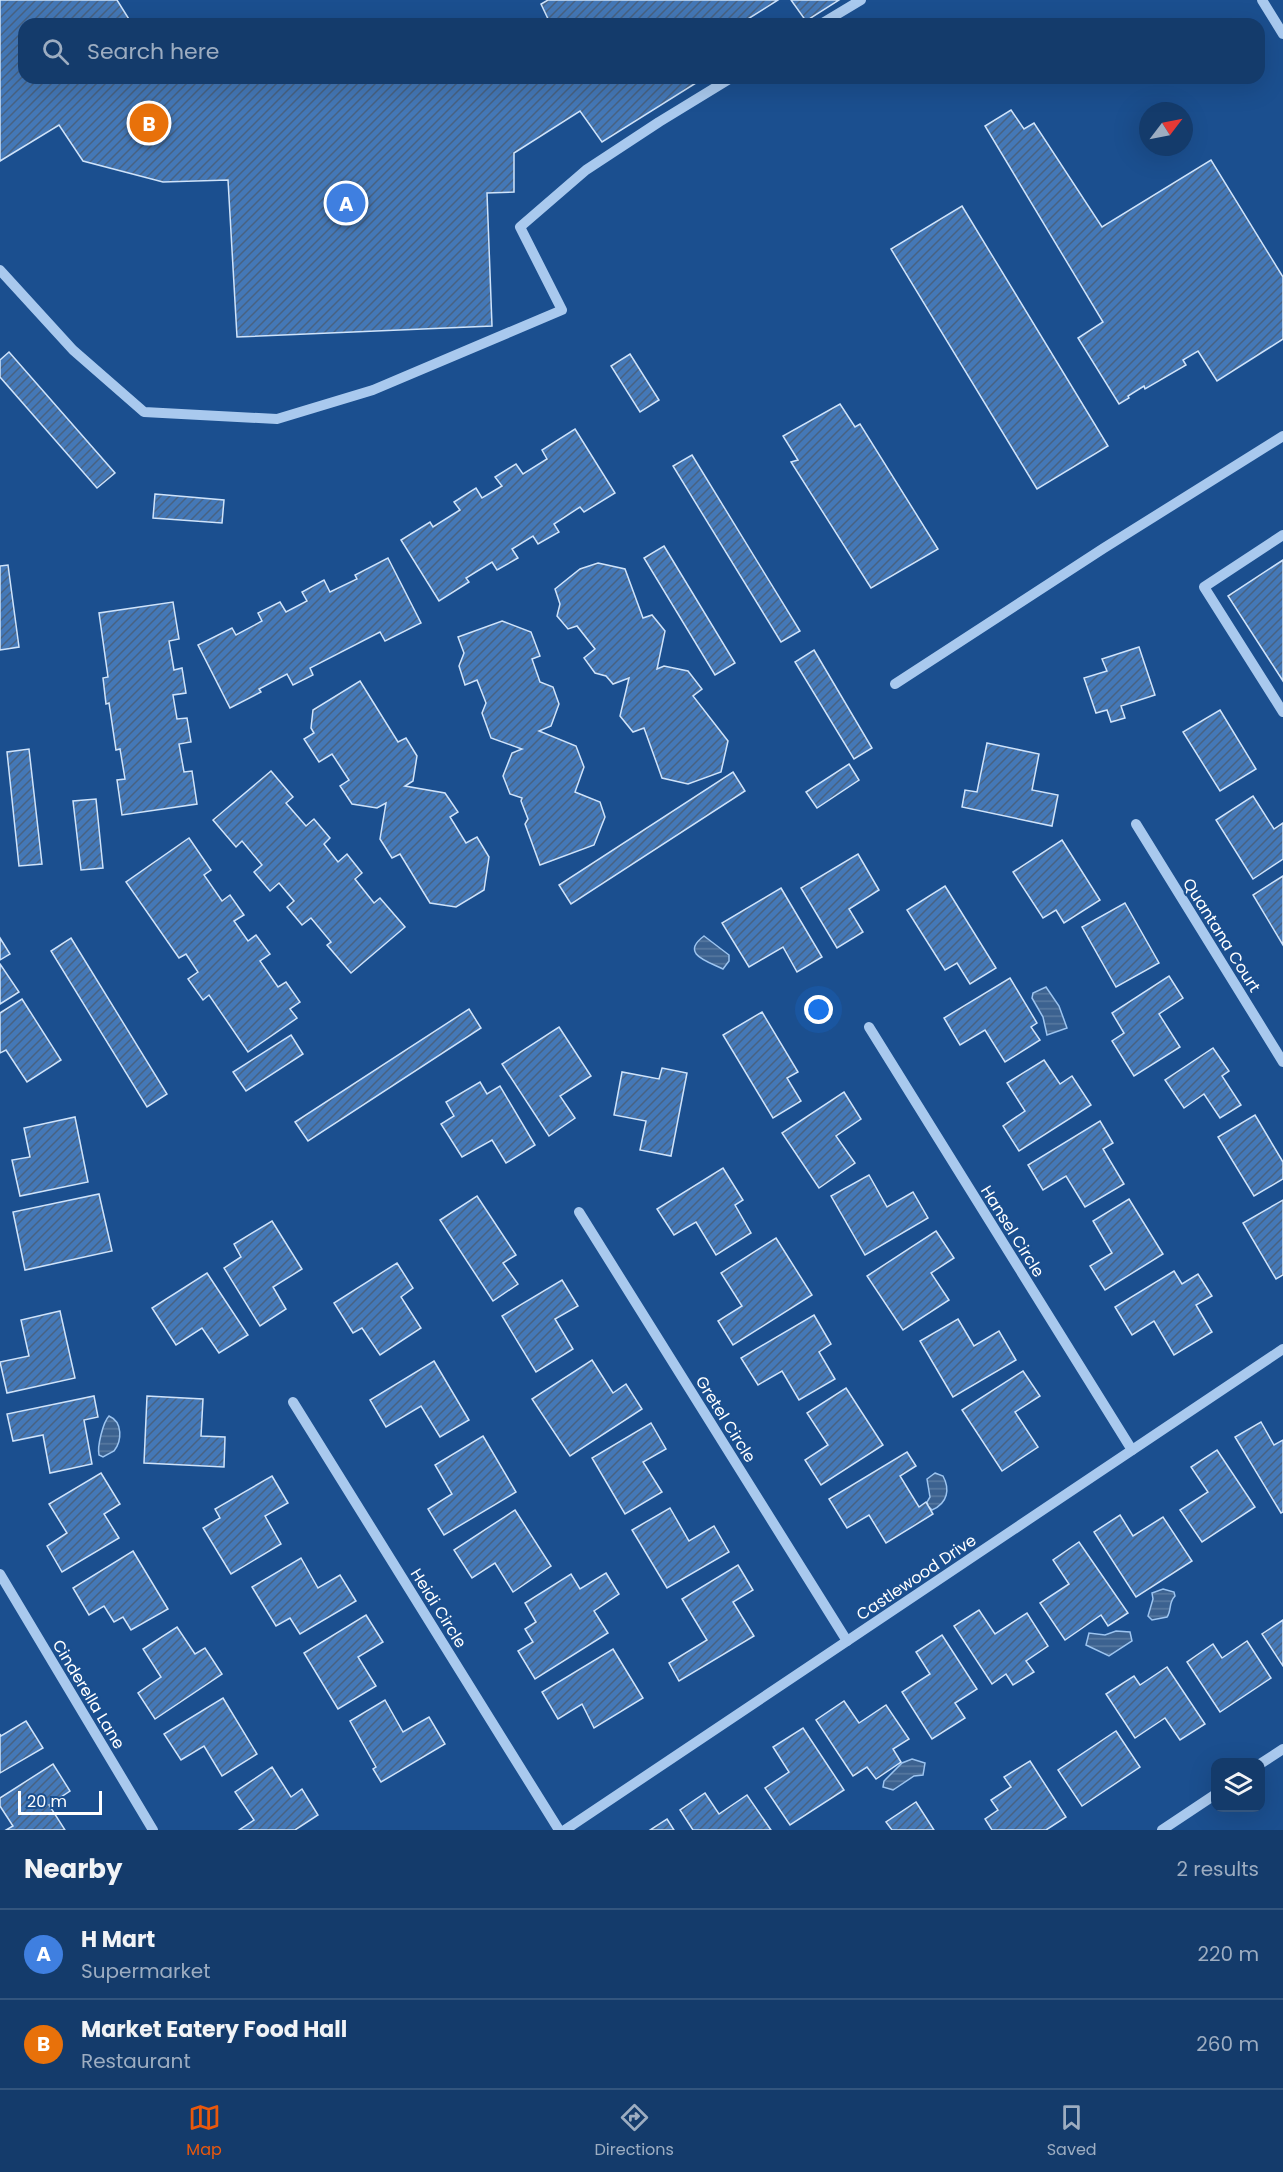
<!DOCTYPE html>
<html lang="en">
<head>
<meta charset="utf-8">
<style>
	:root { --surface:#143b6b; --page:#1d4271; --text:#f1f3f6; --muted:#9dadc1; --line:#33557e; --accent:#ea580c }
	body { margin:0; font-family:Poppins,sans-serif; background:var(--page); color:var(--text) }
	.controls { position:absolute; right:18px; bottom:18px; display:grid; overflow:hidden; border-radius:12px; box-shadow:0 6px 24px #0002 }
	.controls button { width:54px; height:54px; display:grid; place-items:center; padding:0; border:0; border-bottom:2px solid var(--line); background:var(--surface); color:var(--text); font:30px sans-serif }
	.compass { position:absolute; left:1139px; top:102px; width:54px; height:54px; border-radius:50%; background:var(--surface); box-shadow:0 6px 24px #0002; rotate:58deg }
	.scale { position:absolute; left:18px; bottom:15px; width:84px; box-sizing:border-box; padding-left:6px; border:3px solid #fff; border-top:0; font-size:16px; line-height:21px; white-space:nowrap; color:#fff; -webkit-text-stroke:4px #1b4f8f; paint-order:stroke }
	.you { position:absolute; left:819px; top:1010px; width:21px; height:21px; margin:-15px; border:4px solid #fff; border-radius:50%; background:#1a73e8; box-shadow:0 0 0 9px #1a73e833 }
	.badge { display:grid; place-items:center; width:39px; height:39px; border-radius:50%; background:var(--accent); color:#fff; font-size:20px; font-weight:700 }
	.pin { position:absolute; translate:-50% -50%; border:3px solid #fff; box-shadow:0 2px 6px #0006 }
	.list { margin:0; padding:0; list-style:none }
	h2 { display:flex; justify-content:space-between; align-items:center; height:78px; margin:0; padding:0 24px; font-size:26px }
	h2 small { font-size:20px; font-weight:400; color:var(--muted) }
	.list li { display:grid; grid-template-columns:39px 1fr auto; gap:18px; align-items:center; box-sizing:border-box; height:90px; padding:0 24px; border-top:2px solid var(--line) }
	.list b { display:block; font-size:22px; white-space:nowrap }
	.list p { margin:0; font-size:20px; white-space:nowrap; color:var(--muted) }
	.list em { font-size:20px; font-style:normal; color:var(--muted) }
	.icon { flex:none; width:33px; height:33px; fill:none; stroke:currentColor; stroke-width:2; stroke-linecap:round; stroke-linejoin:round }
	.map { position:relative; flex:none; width:1283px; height:1830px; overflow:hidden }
	.search { position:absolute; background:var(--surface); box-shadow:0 6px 24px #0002; left:18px; right:18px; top:18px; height:66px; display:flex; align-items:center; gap:15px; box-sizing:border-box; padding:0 21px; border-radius:18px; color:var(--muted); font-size:22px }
	.sheet { height:258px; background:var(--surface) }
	nav { display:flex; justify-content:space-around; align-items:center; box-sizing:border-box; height:84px; border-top:2px solid var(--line); background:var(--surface); font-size:16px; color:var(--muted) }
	nav a { display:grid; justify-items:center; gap:3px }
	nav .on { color:var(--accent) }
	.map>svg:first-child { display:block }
	.water { fill:url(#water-rules); stroke:#9cc4f0; stroke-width:1.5 }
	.building { fill:url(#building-hatch); stroke:#cfe3fa; stroke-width:1.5 }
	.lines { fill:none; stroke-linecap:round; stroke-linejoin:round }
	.minor { stroke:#a9c9ee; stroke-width:10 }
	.labels { text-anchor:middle; stroke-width:4.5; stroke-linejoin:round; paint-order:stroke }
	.street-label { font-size:16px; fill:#fff; stroke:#1b4f8f }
</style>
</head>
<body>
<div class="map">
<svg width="1283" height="1830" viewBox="0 0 1283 1830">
	<defs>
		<pattern id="water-rules" width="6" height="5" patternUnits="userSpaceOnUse" patternTransform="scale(1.5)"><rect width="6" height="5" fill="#3c6290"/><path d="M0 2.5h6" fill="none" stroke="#597aa1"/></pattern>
		<pattern id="building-hatch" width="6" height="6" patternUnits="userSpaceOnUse" patternTransform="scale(1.5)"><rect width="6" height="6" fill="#4478b7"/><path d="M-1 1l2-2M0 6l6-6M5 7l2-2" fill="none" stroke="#486282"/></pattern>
	</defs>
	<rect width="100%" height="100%" fill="#1b4f8f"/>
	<g class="water">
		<path d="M704,936L729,955V961L723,969C707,961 680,954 704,936Z"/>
		<polygon points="1046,987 1059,1006 1067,1028 1047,1035 1043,1017 1032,998 1033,993"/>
		<path d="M109,1416C123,1422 122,1441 114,1451L103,1457L99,1455C97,1447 103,1422 109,1416Z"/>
		<path d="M935,1473L943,1476C950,1489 948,1503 932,1510L928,1506L927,1502L930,1497L927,1479Z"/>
		<path d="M1163,1589L1174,1592L1175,1596C1168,1603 1172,1610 1167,1617L1152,1620L1148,1616L1153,1599L1152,1593Z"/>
		<polygon points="1116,1631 1130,1632 1132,1641 1109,1656 1086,1645 1089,1633 1105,1635"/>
		<polygon points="912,1759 925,1763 923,1775 914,1776 893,1790 883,1787 884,1781 902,1763"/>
	</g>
	<g class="building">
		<polygon points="0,0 117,0 132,24 24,24 24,78 156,78 174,83 262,78 704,78 602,142 580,111 514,153 514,192 487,193 492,326 237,337 228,180 163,182 83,161 59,125 0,161"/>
		<polygon points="548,0 778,0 740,24 544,24 549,21 541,4"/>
		<polygon points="791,0 839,0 806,21"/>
		<polygon points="1011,110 1024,129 1034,123 1102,227 1211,160 1283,277 1283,339 1217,381 1198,351 1183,360 1186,365 1145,389 1144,386 1128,396 1129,398 1119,404 1078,338 1103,322 985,126"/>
		<polygon points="962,206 1108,446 1037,489 891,249"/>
		<polygon points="9,352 115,473 97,488 0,377 0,360"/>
		<polygon points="630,354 659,400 640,412 611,366"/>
		<polygon points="840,404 855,427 860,424 938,549 871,588 791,462 798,460 783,436"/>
		<polygon points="575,429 615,493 584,512 580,507 554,524 559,532 538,544 533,536 512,549 518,558 497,570 492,562 466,578 469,582 439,601 401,540 430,522 433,527 460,510 454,502 476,488 482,498 502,486 495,477 516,464 523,474 547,459 542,450"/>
		<polygon points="692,455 800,631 781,642 673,466"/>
		<polygon points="155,494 224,500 222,523 153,518"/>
		<polygon points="664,546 735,663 715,675 644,558"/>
		<polygon points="388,558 421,623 385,641 380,632 310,668 313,675 293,685 287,674 259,689 261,692 230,708 198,645 232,628 236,635 262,621 258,613 280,602 286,612 307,601 302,592 324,580 330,592 357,579 355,575"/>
		<polygon points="1283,560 1283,681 1228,596"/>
		<polygon points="598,563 625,569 643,618 652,615 665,631 657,669 664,666 688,671 702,689 693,696 728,741 721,772 688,784 662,778 644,728 633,732 620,716 629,678 613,684 606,676 595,673 584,658 595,649 577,626 568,629 557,616 560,604 555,589 580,569"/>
		<polygon points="8,565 19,647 0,650 0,566"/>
		<polygon points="173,602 179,639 169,641 174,670 182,668 186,693 173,695 177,719 187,718 191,742 179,744 184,772 192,771 197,804 122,815 117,780 125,779 120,749 116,750 109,703 106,704 103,678 108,677 99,613"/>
		<polygon points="502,621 531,632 540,656 532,659 540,682 553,687 559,704 551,726 539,731 576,746 584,767 575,792 600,802 605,817 594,845 540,865 525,824 528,819 521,801 522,798 510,794 503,776 512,753 522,749 491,738 482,713 486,703 477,680 465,685 459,666 464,653 458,637"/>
		<polygon points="1139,647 1155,695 1121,706 1125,718 1111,722 1107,710 1096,713 1084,678 1107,671 1102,659"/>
		<polygon points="814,650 872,748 854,759 795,662"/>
		<polygon points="360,681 398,742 406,738 417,756 413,781 405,786 445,793 458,812 450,817 466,843 477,837 489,857 484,890 456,907 430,903 400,854 392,858 380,839 386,803 377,808 352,804 340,786 349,780 332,754 319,762 304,739 314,733 311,728 313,710"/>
		<polygon points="1220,710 1256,769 1220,791 1183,732"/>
		<polygon points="987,743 1039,754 1032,790 1058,795 1052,826 962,807 965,790 977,792"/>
		<polygon points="29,749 42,864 19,866 7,752"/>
		<polygon points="849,764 859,780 817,808 806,792"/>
		<polygon points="271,771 293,797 286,803 306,826 314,819 330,838 324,844 338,862 347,854 362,873 355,879 374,903 380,898 405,927 351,973 327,945 331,942 311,918 302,925 287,907 294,901 279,883 270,891 254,872 262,865 242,841 236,847 213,820"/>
		<polygon points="733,772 745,791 571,904 559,885"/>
		<polygon points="1253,796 1274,829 1283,823 1283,859 1253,879 1216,820"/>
		<polygon points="96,799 103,868 81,870 73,801"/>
		<polygon points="189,838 211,870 204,875 222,901 230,895 244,915 234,921 248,941 256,935 270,954 260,961 278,987 286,982 300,1002 290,1009 297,1018 248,1052 209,995 203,1000 188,979 198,972 186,954 179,958 126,882"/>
		<polygon points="1062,840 1100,900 1064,923 1056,910 1043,918 1013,872"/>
		<polygon points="858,854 879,890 849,909 863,932 837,948 801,888"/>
		<polygon points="1283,876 1283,945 1253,895"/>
		<polygon points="945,886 996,968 970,984 957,963 945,970 907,910"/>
		<polygon points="781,888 822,957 797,972 783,947 749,967 722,923"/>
		<polygon points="1125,903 1159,963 1116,987 1082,927"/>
		<polygon points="0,938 10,954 0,960"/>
		<polygon points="71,938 167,1094 147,1107 51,951"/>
		<polygon points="0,964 19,992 0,1004"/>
		<polygon points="1169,976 1183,998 1159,1014 1180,1047 1134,1076 1112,1041 1124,1033 1112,1013"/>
		<polygon points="1010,978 1037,1023 1031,1027 1040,1040 1005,1062 985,1030 960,1045 944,1018"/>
		<polygon points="22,999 61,1060 27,1082 6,1050 0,1053 0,1013"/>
		<polygon points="469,1009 481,1028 308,1141 295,1122"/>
		<polygon points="762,1012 798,1072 787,1078 801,1101 773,1118 723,1035"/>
		<polygon points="559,1027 591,1076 560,1096 575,1118 549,1136 502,1064"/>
		<polygon points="291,1035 303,1054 246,1091 233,1072"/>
		<polygon points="1213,1048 1229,1071 1222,1076 1241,1105 1220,1118 1204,1094 1184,1108 1165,1080"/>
		<polygon points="1044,1060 1060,1084 1072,1076 1091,1105 1019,1151 1003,1126 1025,1111 1007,1083"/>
		<polygon points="662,1068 687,1073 671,1156 640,1150 646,1121 614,1115 622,1072 659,1079"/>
		<polygon points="480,1082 487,1094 500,1086 535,1145 506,1163 492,1140 462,1157 441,1124 454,1116 446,1102"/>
		<polygon points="844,1092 861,1119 836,1136 855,1163 819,1188 782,1133"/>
		<polygon points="1255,1115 1283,1162 1283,1179 1254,1196 1218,1137"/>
		<polygon points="75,1117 88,1182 20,1196 12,1160 30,1157 24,1128"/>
		<polygon points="1100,1121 1113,1143 1103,1149 1124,1184 1085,1207 1066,1176 1043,1190 1028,1165"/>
		<polygon points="723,1168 743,1200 735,1205 751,1233 716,1255 696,1222 674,1235 657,1209"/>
		<polygon points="869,1175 887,1207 913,1192 928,1218 865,1255 831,1196"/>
		<polygon points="99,1194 112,1251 25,1270 13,1212"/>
		<polygon points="477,1196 516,1255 503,1263 518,1284 493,1301 440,1220"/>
		<polygon points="1129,1199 1163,1254 1105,1290 1090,1266 1112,1253 1093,1221"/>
		<polygon points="1283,1200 1283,1275 1276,1279 1243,1223"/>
		<polygon points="272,1221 302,1269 273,1287 286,1309 260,1326 224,1268 241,1257 234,1244"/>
		<polygon points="936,1231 954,1258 931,1273 949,1300 903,1330 867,1276"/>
		<polygon points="776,1238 812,1295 733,1345 718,1321 742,1306 721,1273"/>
		<polygon points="397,1263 413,1288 401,1297 421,1328 380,1355 362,1328 353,1333 334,1303"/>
		<polygon points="1174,1271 1182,1284 1198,1274 1212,1296 1196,1305 1212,1332 1174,1355 1154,1321 1132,1335 1115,1307"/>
		<polygon points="207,1273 248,1335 219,1353 202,1328 176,1345 152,1308"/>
		<polygon points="562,1280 578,1306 555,1319 573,1349 536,1372 502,1316"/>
		<polygon points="60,1311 75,1378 7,1393 0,1362 29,1356 21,1320"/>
		<polygon points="814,1315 831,1344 819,1352 835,1379 799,1400 782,1371 758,1385 741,1358"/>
		<polygon points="958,1319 974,1346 999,1331 1016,1360 953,1397 920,1341"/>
		<polygon points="592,1360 613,1393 626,1384 642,1409 570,1456 532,1399"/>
		<polygon points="434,1361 469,1420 440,1437 421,1406 386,1427 370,1400"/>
		<polygon points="1023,1371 1040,1396 1015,1412 1038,1447 1002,1471 962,1410"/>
		<polygon points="846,1388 883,1445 821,1485 805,1460 828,1445 807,1413"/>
		<polygon points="94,1396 98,1417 84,1420 92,1464 50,1473 43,1435 13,1441 7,1414"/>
		<polygon points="147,1396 203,1399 201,1436 225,1437 224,1467 144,1463"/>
		<polygon points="1261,1422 1274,1445 1283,1440 1283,1512 1281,1513 1235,1437"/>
		<polygon points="651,1423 666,1449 643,1462 662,1492 625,1514 592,1458"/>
		<polygon points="483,1436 516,1492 444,1535 428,1509 452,1494 435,1465"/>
		<polygon points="1217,1450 1255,1507 1202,1542 1180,1510 1208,1492 1191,1467"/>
		<polygon points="907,1452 916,1466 900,1476 919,1507 926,1502 933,1514 886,1543 869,1515 847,1528 829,1499"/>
		<polygon points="101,1473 120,1504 104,1514 119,1538 62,1572 47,1546 67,1533 49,1504"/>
		<polygon points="272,1476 288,1503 265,1516 281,1544 231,1574 203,1528 220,1518 215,1509"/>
		<polygon points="670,1508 689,1541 714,1526 729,1552 667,1588 632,1530"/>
		<polygon points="515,1510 551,1566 513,1592 495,1563 472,1578 454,1550"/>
		<polygon points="1120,1515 1133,1536 1163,1517 1192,1561 1136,1597 1094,1532"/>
		<polygon points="1079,1542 1128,1613 1108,1626 1101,1615 1065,1640 1040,1603 1069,1584 1053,1560"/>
		<polygon points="133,1551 168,1609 131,1630 123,1617 114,1622 104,1606 89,1615 73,1588"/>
		<polygon points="301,1558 318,1588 340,1575 356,1601 300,1634 290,1618 276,1626 252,1587"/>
		<polygon points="738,1565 753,1590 733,1602 754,1636 679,1681 669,1663 707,1640 682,1599"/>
		<polygon points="606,1573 619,1594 594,1611 608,1633 535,1679 518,1651 533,1642 525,1629 536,1622 525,1603 571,1574 580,1589"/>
		<polygon points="979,1610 995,1634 1027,1613 1048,1646 1026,1661 1034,1672 1013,1685 1006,1674 992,1684 954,1626"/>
		<polygon points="366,1615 383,1642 358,1657 376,1686 338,1709 304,1653"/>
		<polygon points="1283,1620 1283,1666 1262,1634"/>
		<polygon points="177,1627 195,1654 205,1648 222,1674 155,1719 138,1693 161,1677 143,1649"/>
		<polygon points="942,1635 977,1689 955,1703 965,1718 932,1739 902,1692 930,1674 916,1652"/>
		<polygon points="1247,1641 1271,1678 1220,1712 1187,1662 1213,1644 1222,1658"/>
		<polygon points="613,1649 643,1698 594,1728 582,1704 558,1719 542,1692"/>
		<polygon points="1167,1667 1205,1724 1180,1740 1165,1718 1135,1738 1106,1694 1134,1676 1140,1685"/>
		<polygon points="223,1698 257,1754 222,1776 204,1746 181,1760 164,1734"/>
		<polygon points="385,1700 403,1732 429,1717 445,1744 381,1782 373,1769 376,1767 350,1721"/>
		<polygon points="844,1701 859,1723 886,1705 909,1739 893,1749 901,1762 876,1779 867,1767 853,1776 816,1720"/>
		<polygon points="26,1721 43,1748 0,1773 0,1734 1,1736"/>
		<polygon points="803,1728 844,1790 790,1825 765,1788 789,1772 773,1747"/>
		<polygon points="1116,1731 1140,1767 1082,1806 1058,1770"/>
		<polygon points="1030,1761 1066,1817 1046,1830 992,1830 985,1819 998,1810 991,1800 1011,1787 1004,1777"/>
		<polygon points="53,1764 70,1791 49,1805 65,1830 6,1830 13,1826 0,1806 0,1798"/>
		<polygon points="272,1767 291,1797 302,1789 318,1815 295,1830 239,1830 254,1820 235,1792"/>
		<polygon points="705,1793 719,1814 747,1795 771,1830 693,1830 680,1810"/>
		<polygon points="916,1802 934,1830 892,1830 886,1822"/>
		<polygon points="667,1819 674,1830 650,1830"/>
	</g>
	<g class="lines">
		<g class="minor">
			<polyline points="1262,0 1283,34"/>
			<polyline points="821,24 861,0"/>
			<polyline points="0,270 73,350 144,412 277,419 373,390 562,310 520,227 586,170 659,122 731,78"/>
			<polyline points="1283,535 1204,587 1283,712"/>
			<polyline points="895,684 1104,548 1283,436"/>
			<polyline points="1136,824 1283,1062"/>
			<polyline points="869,1027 1132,1450"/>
			<polyline points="579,1212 847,1641"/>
			<polyline points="293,1402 559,1830"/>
			<polyline points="0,1574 153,1830"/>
			<polyline points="1260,1764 1283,1749"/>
			<polyline points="565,1830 1283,1349"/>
			<polyline points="1162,1830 1216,1794"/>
		</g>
	</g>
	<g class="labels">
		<g class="street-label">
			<text transform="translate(1222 935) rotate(58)" y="6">Quantana Court</text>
			<text transform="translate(1013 1231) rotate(58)" y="6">Hansel Circle</text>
			<text transform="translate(726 1419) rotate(58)" y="6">Gretel Circle</text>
			<text transform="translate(916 1577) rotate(-34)" y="6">Castlewood Drive</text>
			<text transform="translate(439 1608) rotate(58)" y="6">Heidi Circle</text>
			<text transform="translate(89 1694) rotate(59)" y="6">Cinderella Lane</text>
		</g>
	</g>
</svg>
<div class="controls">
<button><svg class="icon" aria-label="layers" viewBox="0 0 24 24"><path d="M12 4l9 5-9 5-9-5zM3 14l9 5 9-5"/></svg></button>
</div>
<svg class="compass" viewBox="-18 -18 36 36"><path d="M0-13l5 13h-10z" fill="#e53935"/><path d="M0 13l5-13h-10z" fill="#9dadc1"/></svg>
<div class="scale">20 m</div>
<div class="you"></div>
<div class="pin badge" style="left:346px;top:203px;background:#3f7fe0">A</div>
<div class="pin badge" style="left:149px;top:123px;background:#e8710a">B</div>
<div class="search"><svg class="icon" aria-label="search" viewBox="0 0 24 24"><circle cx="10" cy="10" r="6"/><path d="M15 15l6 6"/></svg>Search here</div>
</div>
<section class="sheet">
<h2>Nearby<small>2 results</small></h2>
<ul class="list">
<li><span class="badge" style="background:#3f7fe0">A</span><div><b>H Mart</b><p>Supermarket</p></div><em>220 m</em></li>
<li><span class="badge" style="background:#e8710a">B</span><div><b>Market Eatery Food Hall</b><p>Restaurant</p></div><em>260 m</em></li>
</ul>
</section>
<nav>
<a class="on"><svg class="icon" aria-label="map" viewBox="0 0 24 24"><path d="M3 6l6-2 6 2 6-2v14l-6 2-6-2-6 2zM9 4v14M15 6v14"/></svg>Map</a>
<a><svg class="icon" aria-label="directions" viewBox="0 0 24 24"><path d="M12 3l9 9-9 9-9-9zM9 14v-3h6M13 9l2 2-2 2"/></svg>Directions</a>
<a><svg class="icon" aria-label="saved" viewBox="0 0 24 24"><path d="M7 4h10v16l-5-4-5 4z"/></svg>Saved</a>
</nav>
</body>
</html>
